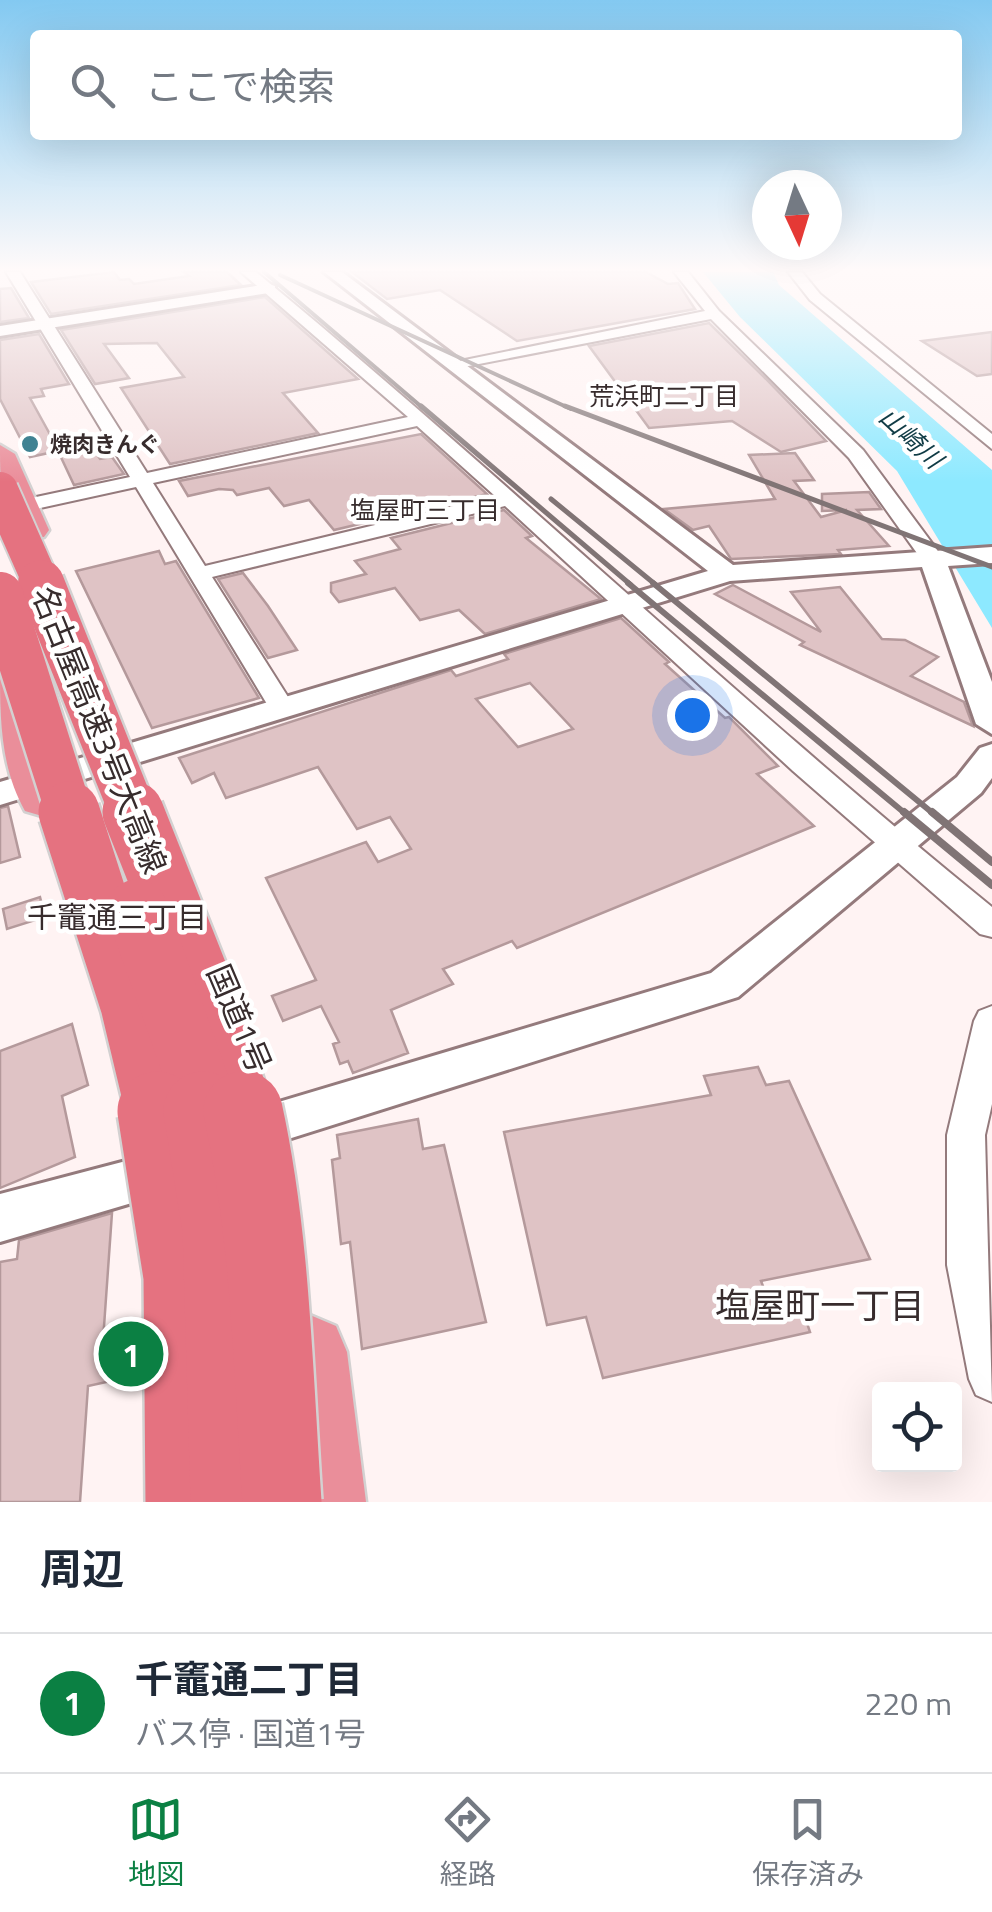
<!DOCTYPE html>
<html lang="ja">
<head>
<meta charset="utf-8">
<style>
	:root { --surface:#fff; --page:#f6f6f7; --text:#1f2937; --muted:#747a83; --line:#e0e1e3; --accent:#0b8043 }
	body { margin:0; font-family:"Titillium Web","Noto Sans JP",sans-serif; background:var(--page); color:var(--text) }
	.controls { position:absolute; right:30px; bottom:30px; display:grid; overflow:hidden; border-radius:10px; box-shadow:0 10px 40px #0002 }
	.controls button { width:90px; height:90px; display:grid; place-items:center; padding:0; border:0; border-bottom:2px solid var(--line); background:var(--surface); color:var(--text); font:50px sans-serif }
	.compass { position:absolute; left:752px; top:170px; width:90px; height:90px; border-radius:50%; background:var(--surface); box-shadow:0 10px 40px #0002; rotate:176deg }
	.you { position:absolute; left:692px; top:715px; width:35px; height:35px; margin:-25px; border:8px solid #fff; border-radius:50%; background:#1a73e8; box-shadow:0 0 0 15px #1a73e833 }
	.badge { display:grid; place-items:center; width:65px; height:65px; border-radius:50%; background:var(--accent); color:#fff; font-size:32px; font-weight:700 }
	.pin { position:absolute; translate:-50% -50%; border:5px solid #fff; box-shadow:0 2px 10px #0006 }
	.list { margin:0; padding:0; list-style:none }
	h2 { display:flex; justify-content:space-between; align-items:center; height:130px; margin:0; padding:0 40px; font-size:42px }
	h2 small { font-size:32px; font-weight:400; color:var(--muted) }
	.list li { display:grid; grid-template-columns:65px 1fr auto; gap:30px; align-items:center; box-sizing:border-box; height:140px; padding:0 40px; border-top:2px solid var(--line) }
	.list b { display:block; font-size:38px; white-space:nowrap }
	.list p { margin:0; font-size:32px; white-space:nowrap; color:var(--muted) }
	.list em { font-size:32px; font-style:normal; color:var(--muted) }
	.icon { flex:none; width:55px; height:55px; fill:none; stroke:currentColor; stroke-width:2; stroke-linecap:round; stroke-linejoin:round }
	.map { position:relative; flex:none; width:992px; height:1502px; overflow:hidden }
	.search { position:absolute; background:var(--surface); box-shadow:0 10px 40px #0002; left:30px; right:30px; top:30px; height:110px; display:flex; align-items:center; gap:25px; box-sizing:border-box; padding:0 35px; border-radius:10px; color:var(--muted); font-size:38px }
	.sheet { height:270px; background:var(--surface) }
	nav { display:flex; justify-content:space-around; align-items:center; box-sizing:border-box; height:140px; border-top:2px solid var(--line); background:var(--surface); font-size:28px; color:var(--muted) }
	nav a { display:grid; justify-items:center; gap:5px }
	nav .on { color:var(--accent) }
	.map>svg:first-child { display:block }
	.water { fill:#8de9ff }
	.building { fill:#dfc3c5; stroke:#b4999b; stroke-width:2.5; fill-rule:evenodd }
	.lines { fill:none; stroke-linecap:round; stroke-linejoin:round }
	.minor-casing { stroke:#947a7c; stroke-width:4 }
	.tertiary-casing { stroke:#947a7c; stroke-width:6 }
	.trunk-casing { stroke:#d3d1d1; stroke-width:5 }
	.minor { fill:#fff; fill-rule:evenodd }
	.tertiary { fill:#fff; fill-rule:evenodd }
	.trunk { fill:#ea8e9a; fill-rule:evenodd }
	.rail-far3 { stroke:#807475; stroke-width:4 }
	.rail-far2 { stroke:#807475; stroke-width:5 }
	.rail-far1 { stroke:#807475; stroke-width:6 }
	.rail { stroke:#807475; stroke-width:8 }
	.motorway-bridge-far3-casing { stroke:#d3d1d1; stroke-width:40; stroke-linecap:butt }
	.motorway-bridge-far2-casing { stroke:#d3d1d1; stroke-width:51; stroke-linecap:butt }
	.motorway-bridge-far1-casing { stroke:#d3d1d1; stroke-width:66; stroke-linecap:butt }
	.motorway-bridge-casing { stroke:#d3d1d1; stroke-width:84; stroke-linecap:butt }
	.motorway-bridge-far3 { stroke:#e57280; stroke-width:36 }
	.motorway-bridge-far2 { stroke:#e57280; stroke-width:46 }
	.motorway-bridge-far1 { stroke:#e57280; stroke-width:61 }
	.motorway-bridge { stroke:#e57280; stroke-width:79 }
	.poi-dot { fill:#3f8292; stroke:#fff; stroke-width:4 }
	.labels { text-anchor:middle; stroke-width:9; stroke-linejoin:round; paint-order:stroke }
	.far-poi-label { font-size:22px; font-weight:bold; fill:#372c2d; stroke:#fff; text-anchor:start }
	.far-neighbourhood-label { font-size:25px; fill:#372c2d; stroke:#fff }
	.far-water-label { font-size:25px; font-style:italic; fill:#103b45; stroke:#fff }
	.neighbourhood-label { font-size:30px; fill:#372c2d; stroke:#fff }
	.near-street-label { font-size:32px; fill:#372c2d; stroke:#fff }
	.near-neighbourhood-label { font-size:35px; fill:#372c2d; stroke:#fff }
</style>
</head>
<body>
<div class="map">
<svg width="992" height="1502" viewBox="0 0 992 1502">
	<rect width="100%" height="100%" fill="#fff3f3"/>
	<polygon class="water" points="703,272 773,272 779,285 992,470 992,628 897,471 740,317"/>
	<g class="building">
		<polygon points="114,272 120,280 129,279 134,284 189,276 184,272 227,272 241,285 51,314 31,282"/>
		<polygon points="352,272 646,272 668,284 678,283 695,309 517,341 440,290 387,299"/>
		<polygon points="11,288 29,318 0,322 0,289"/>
		<polygon points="265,297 358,379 283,393 318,433 170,464 121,388 184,377 157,343 104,344 129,378 95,384 61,330"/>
		<polygon points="709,323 766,379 826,441 781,452 732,421 649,428 589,346"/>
		<polygon points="992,332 992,374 977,376 922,341"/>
		<polygon points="39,334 69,384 41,389 44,396 30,398 52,438 82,434 100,459 112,457 124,474 74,485 58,451 30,457 0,399 0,340"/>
		<polygon points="421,434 487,494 334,530 309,500 284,506 269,488 237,495 233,490 219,489 188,496 179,481"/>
		<polygon points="795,453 814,480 794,481 821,517 847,510 822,511 822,494 869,492 881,509 857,510 889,546 838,550 841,554 731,559 709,526 693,530 664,509 775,499 749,455"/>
		<polygon points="504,510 532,536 526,538 601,599 485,634 459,610 420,620 395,588 339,602 331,592 331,583 366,574 355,561 400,549 391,538"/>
		<polygon points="159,551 165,564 176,561 259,698 152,728 76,571"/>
		<polygon points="243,573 268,606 297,650 268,658 218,579"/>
		<polygon points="733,585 821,632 791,592 840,587 882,639 905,640 938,657 911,676 964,702 973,726 800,645 804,642 715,594"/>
		<path d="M621,618L669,662L665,664L725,718L729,717L778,766L757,774L814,826L517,948L512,941L443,969L453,984L391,1010L408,1053L353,1073L348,1061L340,1064L333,1044L339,1042L321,1006L283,1021L272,996L316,980L266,878L366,842L378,862L411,849L390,817L357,829L318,767L226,798L214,773L192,783L179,758L451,670L456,676L508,659L504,654ZM530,683L573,729L518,747L476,699Z"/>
		<polygon points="8,806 20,857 0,863 0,808"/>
		<polygon points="40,897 45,917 7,929 3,909"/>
		<polygon points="72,1024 88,1085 62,1096 75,1157 0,1188 0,1051"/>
		<polygon points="758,1067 766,1085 789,1081 870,1259 761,1281 776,1320 804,1314 810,1332 603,1378 586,1317 547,1325 504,1132 711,1095 704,1076"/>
		<polygon points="418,1119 423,1149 444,1145 486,1322 362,1349 350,1242 341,1244 332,1160 340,1158 337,1135"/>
		<polygon points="112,1213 102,1355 130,1349 129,1377 88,1386 80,1502 0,1502 0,1262 17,1259 19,1240"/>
	</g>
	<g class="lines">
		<g class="minor-casing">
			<g id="minor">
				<path d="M6,272H20L147,473L408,417L241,272H256C506,478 740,703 992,907V937L980,934L793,771L505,506L212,577L295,708L282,716L273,714L136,487L22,512L12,506L22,500L130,477ZM417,426L495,496L205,566L153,483Z"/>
				<polygon points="674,272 688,272 719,311 863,450 943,558 940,563 924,563 849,458 711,319 453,369 445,364 705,311"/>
				<polygon points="788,272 802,272 820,294 992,434 992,449 810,300"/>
				<polygon points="992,1006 992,1104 985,1135 992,1402 976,1395 969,1379 947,1265 947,1135 974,1021 979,1011"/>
			</g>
		</g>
		<g class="tertiary-casing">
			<g id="tertiary">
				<polygon points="324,272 342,272 733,565 992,547 992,563 948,566 992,682 992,734 976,724 922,567 730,581 0,805 0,782 708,571"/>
				<polygon points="269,284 275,286 275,292 0,336 0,326"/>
				<polygon points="992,744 992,778 981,793 738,997 282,1141 266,1135 259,1121 266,1107 282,1101 711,973 957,777 980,748"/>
				<polygon points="145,1156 162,1162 169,1178 162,1194 0,1242 0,1194"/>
			</g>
		</g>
		<g class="trunk-casing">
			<g id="trunk">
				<path d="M0,445L15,454L49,530L44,537H20C0,508 0,478 0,445Z"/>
				<path d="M0,667L15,670L21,679L66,800L59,811L42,816L25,811C0,767 0,717 0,667Z"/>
				<polygon points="310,1315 336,1326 347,1352 366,1502 284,1502 273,1352 284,1326"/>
			</g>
		</g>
		<use href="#minor" class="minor"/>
		<use href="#tertiary" class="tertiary"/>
		<use href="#trunk" class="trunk"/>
		<g class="rail-far3">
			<polyline points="264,272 424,409"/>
			<polyline points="280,275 571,409"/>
		</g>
		<g class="rail-far2">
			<polyline points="421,406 631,585"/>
			<polyline points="565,406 992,567"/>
			<polyline points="551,499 656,585"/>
		</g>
		<g class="rail-far1">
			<polyline points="628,583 907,815"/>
			<polyline points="653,583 935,815"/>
		</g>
		<g class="rail">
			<polyline points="904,812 992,885"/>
			<polyline points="932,812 992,862"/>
		</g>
		<g class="motorway-bridge-far3-casing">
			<polyline id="motorway-bridge-far3" points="0,490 42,585"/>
		</g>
		<g class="motorway-bridge-far2-casing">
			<g id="motorway-bridge-far2">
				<polyline points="41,583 134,815"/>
				<polyline points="0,595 70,815"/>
			</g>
		</g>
		<g class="motorway-bridge-far1-casing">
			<g id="motorway-bridge-far1">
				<polyline points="69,812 131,1005 157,1114"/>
				<polyline points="133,812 199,978 243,1114"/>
				<polyline points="137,910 199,1085 204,1114"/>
			</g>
		</g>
		<g class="motorway-bridge-casing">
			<g id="motorway-bridge">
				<polyline points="157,1111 183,1276 185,1502"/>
				<polyline points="203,1111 222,1229 230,1502"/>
				<path d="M243,1111C271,1239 273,1372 282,1502"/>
			</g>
		</g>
		<use href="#motorway-bridge-far3" class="motorway-bridge-far3"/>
		<use href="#motorway-bridge-far2" class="motorway-bridge-far2"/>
		<use href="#motorway-bridge-far1" class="motorway-bridge-far1"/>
		<use href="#motorway-bridge" class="motorway-bridge"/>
	</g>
	<linearGradient id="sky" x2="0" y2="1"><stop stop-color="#83c9f1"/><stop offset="0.56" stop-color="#fffafa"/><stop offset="1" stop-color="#fffafa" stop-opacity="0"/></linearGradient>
	<rect width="992" height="482" fill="url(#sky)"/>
	<circle class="poi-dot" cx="30" cy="444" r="10"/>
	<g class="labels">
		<g class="far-poi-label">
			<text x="50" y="452">焼肉きんぐ</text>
		</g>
		<g class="far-neighbourhood-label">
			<text x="664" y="405">荒浜町二丁目</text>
			<text x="425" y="519">塩屋町三丁目</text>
		</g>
		<g class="far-water-label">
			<text transform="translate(911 438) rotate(43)" y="9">山崎川</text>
		</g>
		<g class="neighbourhood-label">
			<text x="117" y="928">千竈通三丁目</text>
		</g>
		<g class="near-street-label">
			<text transform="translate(99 730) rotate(68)" y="11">名古屋高速3号大高線</text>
			<text transform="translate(239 1019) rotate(67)" y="11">国道1号</text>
		</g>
		<g class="near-neighbourhood-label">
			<text x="820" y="1318">塩屋町一丁目</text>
		</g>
	</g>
</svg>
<div class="controls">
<button><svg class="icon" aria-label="locate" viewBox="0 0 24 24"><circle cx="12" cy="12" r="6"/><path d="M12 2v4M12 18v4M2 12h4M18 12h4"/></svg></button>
</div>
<svg class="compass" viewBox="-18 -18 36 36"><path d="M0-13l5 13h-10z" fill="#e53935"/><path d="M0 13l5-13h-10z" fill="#747a83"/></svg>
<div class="you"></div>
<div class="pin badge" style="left:131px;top:1354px">1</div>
<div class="search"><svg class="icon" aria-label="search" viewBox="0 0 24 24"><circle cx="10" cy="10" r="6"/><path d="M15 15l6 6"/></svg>ここで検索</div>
</div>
<section class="sheet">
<h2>周辺<small></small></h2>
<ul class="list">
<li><span class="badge">1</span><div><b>千竈通二丁目</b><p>バス停 · 国道1号</p></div><em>220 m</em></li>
</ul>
</section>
<nav>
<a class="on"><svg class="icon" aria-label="map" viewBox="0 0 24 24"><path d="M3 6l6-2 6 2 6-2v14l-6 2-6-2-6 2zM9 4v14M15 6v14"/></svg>地図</a>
<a><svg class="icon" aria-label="directions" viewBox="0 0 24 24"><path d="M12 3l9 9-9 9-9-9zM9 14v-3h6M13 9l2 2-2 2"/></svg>経路</a>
<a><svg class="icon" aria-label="saved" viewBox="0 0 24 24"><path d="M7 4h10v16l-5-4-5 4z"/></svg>保存済み</a>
</nav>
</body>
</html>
